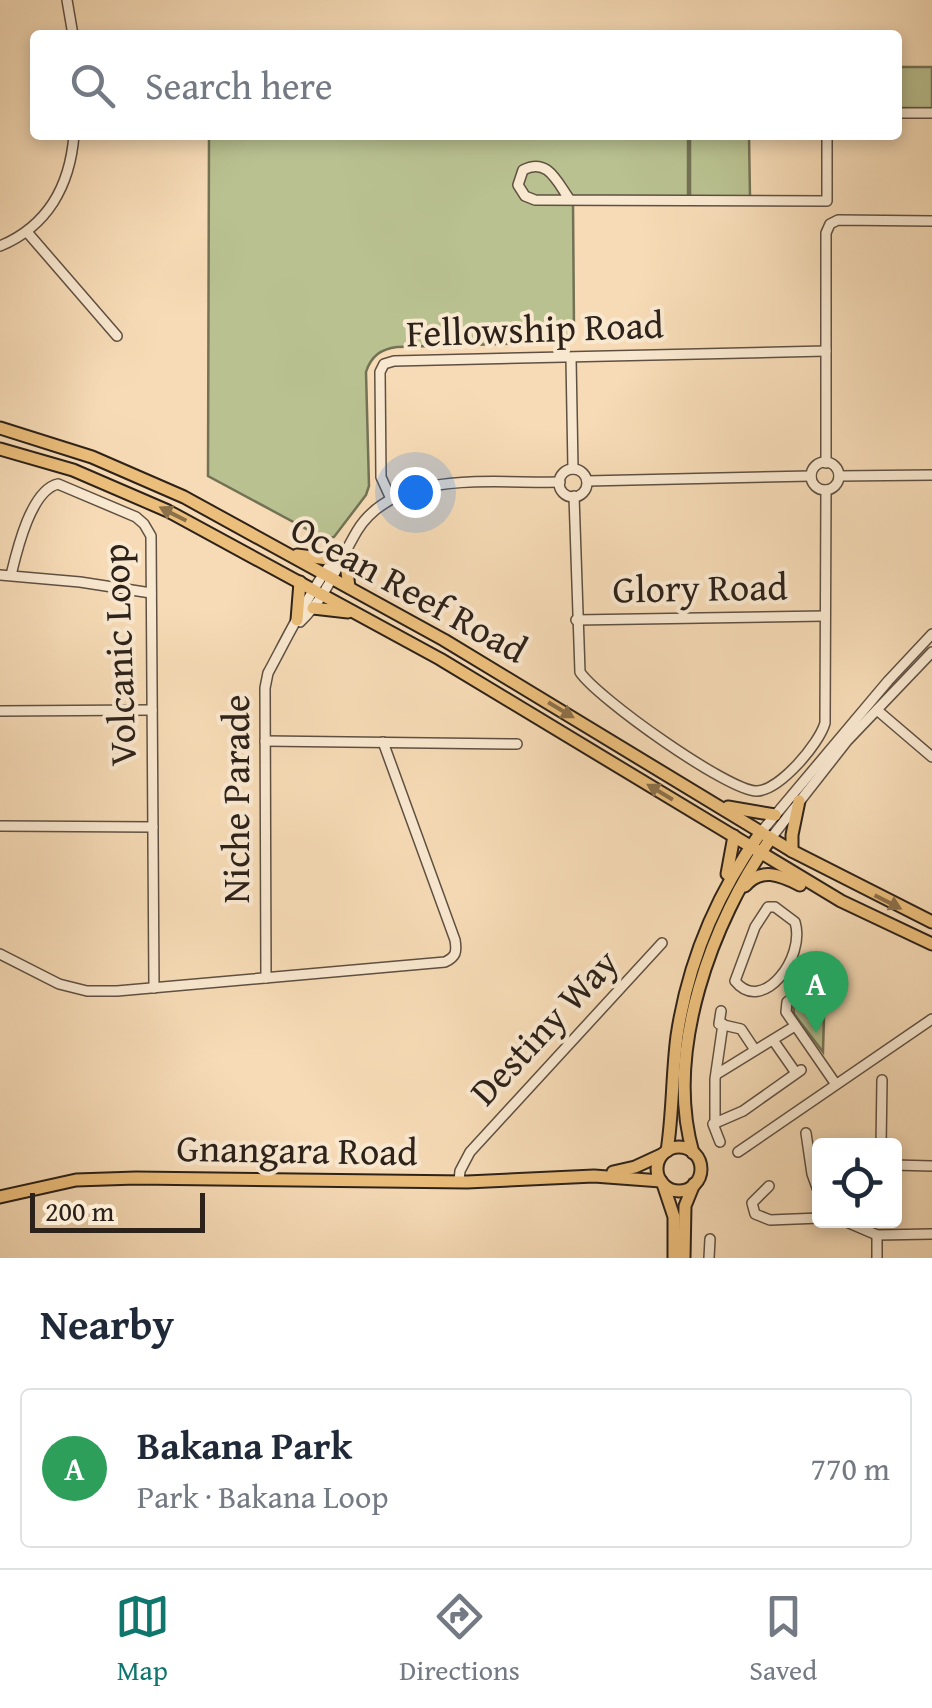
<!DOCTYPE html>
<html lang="en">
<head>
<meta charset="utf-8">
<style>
	:root { --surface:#fff; --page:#f6f6f7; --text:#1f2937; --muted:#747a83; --line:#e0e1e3; --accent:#0f766e }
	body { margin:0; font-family:"Gentium Book Plus",serif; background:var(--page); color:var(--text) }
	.controls { position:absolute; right:30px; bottom:30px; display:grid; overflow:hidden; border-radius:10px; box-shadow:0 5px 15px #0003 }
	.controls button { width:90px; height:90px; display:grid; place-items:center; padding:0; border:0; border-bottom:2px solid var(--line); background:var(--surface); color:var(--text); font:50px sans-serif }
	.scale { position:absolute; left:30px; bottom:25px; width:175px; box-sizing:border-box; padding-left:10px; border:5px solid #2d221a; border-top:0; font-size:28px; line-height:35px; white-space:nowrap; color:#2d221a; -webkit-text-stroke:8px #f9e8d0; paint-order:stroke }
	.you { position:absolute; left:415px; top:492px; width:35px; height:35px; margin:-25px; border:8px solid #fff; border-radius:50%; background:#1a73e8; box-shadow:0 0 0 15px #1a73e833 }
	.badge { display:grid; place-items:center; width:65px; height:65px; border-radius:50%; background:var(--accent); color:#fff; font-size:32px; font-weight:700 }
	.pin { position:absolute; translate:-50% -82px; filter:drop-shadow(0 2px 5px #0008) }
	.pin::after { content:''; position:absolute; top:52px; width:35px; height:30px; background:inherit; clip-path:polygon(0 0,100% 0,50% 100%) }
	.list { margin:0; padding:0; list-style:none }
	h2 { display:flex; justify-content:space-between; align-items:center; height:130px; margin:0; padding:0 40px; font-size:42px }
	h2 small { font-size:32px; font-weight:400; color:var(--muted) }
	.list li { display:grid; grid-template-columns:65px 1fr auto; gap:30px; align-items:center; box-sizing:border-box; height:160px; margin:0 20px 20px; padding:0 20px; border:2px solid var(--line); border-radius:10px }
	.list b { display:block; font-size:38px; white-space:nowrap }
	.list p { margin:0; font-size:32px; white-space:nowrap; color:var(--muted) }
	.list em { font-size:32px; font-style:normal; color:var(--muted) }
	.icon { flex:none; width:55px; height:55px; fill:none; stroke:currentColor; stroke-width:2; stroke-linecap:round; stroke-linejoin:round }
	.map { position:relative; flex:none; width:932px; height:1258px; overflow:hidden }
	.search { position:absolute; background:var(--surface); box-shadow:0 5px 15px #0003; left:30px; right:30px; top:30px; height:110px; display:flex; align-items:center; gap:25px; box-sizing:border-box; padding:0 35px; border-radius:10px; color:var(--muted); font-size:38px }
	.sheet { height:310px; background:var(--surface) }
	nav { display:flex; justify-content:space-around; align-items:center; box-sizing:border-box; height:140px; border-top:2px solid var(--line); background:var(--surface); font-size:28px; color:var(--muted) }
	nav a { display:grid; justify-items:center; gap:5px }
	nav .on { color:var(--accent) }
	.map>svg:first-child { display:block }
	.green { fill:#b9c190; stroke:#737255; stroke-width:2.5 }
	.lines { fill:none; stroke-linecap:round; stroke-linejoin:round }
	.minor-casing { stroke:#5f5041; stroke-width:12 }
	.major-casing { stroke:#2d221a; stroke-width:15 }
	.minor { stroke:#f9e8d0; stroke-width:9 }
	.major { stroke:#ebbe7b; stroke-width:11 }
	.oneway { fill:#8c704a }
	.labels { text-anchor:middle; stroke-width:8; stroke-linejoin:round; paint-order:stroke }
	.street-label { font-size:38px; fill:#2d221a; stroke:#f9e8d0 }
</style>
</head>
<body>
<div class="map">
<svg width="932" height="1258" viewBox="0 0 932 1258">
	<rect width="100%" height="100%" fill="#f6dbb6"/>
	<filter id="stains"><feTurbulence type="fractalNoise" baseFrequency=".002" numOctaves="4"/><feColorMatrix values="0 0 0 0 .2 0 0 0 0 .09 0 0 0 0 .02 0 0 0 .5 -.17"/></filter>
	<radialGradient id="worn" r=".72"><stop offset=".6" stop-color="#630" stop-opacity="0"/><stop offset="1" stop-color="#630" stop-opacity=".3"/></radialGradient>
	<g class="green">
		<rect x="897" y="67" width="35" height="41"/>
		<path d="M209,135H688V204L573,203L574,329L573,335L566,342L397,347C381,349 371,356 366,372L369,486L366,495L334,537L325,539L208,476Z"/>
		<polygon points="690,135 749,135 750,197 690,197"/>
		<polygon points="825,979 823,1052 794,1014 793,1004"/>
	</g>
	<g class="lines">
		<g class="minor-casing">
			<g id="minor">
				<polyline points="67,0 73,35"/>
				<polyline points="897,113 932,113"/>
				<path d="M570,200C557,182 548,157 523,170L518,185L525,196L535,200L827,201V135"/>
				<polyline points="27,232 117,336"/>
				<path d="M0,246C48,226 70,185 74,135"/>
				<polyline points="571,358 573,469"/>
				<circle cx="825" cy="476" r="14"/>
				<polyline points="826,463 826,233 830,224 838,220 932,221"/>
				<circle cx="573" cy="483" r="14"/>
				<polyline points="839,476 932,475"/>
				<polyline points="587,481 811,476"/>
				<path d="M574,496L580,672C596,697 729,792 757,791C780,790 819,744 825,723L826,490"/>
				<polyline points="391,499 381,477 380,372 384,364 394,361 826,351"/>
				<polyline points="0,575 80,582 151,593"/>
				<path d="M11,575C17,550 31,490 58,484L136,517L144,524L151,536L154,988"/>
				<polyline points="576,620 825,616"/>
				<path d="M300,622C327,597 339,561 357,531C395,468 496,484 560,482"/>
				<polyline points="877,710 932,757"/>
				<polyline points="0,711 152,710"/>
				<polyline points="265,741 517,744"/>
				<polyline points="0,826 153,827"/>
				<polyline points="761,832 888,681 932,634"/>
				<polyline points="771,838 847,741 932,652"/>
				<path d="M768,907H775L795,922C806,958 762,1015 735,981L755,927Z"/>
				<path d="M0,954L59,984L87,991H117L445,962C456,957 457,952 455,940L383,742"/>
				<polyline points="825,966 816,981 787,1002 786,1012 835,1083"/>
				<path d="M266,978L265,688L268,673C282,648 325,559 346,549"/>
				<polyline points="721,1011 719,1024 741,1029 755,1050"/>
				<polyline points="773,1040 796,1073"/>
				<polyline points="717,1074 795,1026"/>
				<polyline points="715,1123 715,1079 723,1024"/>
				<polyline points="806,1133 812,1174 820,1196"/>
				<polyline points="720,1142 713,1124 743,1111 801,1070"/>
				<polyline points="881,1146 882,1080"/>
				<polyline points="738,1152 932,1019"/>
				<polyline points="894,1165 932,1166"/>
				<polyline points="459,1181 460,1171 470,1152 662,943"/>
				<polyline points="769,1186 752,1203 755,1214 770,1220 820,1218"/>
				<polyline points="842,1220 877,1235 932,1234"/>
				<polyline points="877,1235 877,1258"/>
				<polyline points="709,1258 710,1239"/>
			</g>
		</g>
		<g class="major-casing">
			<g id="major">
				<polyline points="0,428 92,457 184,497 444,640 792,851 932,922"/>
				<polyline points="0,449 73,470 168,511 440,659 841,901 932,944"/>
				<polyline points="297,555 328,559 337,556"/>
				<polyline points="345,557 349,587"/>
				<polyline points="313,608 348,612"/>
				<polyline points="297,620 300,582"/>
				<polyline points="728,807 775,815"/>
				<polyline points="792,851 792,835 799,801"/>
				<polyline points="727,874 734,836"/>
				<path d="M745,886C761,867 780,875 800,885"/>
				<circle cx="679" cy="1169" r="22"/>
				<path d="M667,1151C673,1113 672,1074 677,1036C688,962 718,892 761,832"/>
				<path d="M693,1153C664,1051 712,921 771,838"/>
				<polyline points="613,1172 635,1167 661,1155"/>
				<polyline points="663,1184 674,1217 674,1258"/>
				<polyline points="0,1197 76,1180 136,1178 467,1182 594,1176 661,1181"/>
				<polyline points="684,1258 685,1206 694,1184"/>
			</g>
		</g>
		<use href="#minor" class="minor"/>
		<use href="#major" class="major"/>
	</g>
	<defs><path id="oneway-solid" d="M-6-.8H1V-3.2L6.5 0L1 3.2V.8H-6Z" transform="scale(2.5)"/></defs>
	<g class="oneway">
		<use href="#oneway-solid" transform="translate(173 514) rotate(-153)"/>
		<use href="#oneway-solid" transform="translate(561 710) rotate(31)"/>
		<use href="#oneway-solid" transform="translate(660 792) rotate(-149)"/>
		<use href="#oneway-solid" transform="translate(888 902) rotate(27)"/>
	</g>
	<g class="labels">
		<g class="street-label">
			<text transform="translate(535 329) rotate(-2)" y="13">Fellowship Road</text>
			<text transform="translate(700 588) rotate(-1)" y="13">Glory Road</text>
			<text transform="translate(409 589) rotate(29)" y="13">Ocean Reef Road</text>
			<text transform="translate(119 655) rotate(-92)" y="13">Volcanic Loop</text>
			<text transform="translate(236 799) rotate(-90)" y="13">Niche Parade</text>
			<text transform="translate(544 1027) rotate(-47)" y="13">Destiny Way</text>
			<text transform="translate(297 1150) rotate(1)" y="13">Gnangara Road</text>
		</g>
	</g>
	<rect width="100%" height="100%" filter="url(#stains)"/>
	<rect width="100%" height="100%" fill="url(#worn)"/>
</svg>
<div class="controls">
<button><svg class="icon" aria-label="locate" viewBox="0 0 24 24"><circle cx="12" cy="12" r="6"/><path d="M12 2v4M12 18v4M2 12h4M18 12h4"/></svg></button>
</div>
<div class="scale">200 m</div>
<div class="you"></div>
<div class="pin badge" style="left:816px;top:1033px;background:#2e9e5b">A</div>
<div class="search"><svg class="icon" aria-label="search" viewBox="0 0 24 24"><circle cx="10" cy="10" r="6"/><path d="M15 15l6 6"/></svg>Search here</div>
</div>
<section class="sheet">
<h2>Nearby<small></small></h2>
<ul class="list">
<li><span class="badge" style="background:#2e9e5b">A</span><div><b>Bakana Park</b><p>Park · Bakana Loop</p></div><em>770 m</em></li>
</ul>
</section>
<nav>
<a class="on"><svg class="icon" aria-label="map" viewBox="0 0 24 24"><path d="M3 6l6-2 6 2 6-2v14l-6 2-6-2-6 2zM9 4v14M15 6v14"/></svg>Map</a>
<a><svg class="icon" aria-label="directions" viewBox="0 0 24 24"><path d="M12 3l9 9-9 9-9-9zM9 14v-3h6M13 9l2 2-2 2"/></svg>Directions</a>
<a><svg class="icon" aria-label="saved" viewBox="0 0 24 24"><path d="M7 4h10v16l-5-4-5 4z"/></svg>Saved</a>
</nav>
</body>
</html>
